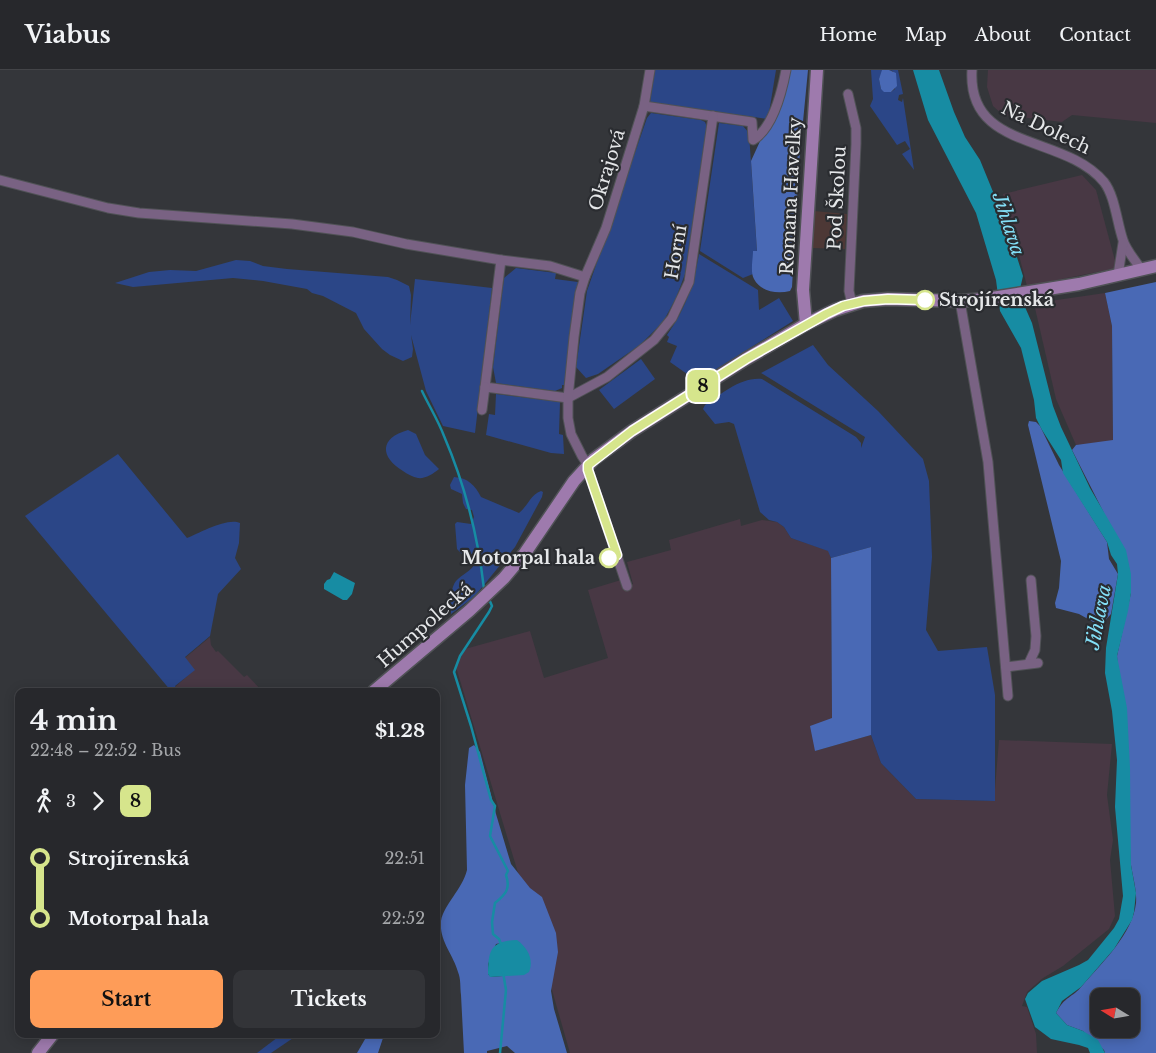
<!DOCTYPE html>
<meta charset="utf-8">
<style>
:root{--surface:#27282c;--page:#333438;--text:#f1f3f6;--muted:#a4a6a9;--line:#434448;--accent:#fe9c58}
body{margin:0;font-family:"Libre Baskerville",serif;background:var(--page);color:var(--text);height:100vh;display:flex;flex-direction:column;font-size:19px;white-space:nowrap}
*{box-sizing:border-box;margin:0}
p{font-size:16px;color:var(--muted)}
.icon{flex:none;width:28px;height:28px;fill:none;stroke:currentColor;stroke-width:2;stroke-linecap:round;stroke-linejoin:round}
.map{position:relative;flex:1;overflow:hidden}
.panel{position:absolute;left:15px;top:618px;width:425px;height:350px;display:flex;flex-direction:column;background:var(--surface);border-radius:10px;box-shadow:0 2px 12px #0003,0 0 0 1px var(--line)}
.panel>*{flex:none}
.badge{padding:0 10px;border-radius:8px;font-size:18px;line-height:32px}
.needle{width:32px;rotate:281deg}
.controls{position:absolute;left:1090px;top:918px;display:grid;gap:10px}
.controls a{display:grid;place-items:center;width:50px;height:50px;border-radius:10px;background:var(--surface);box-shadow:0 2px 12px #0003,0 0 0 1px var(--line);font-size:25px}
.map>.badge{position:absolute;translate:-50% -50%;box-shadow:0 0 0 2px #fff}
.legs{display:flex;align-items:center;gap:8px;height:55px;padding:0 15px;font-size:16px}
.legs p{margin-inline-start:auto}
.headline{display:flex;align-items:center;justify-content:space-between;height:85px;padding:0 15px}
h1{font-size:28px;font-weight:700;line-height:38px}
.primary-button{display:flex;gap:10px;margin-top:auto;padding:10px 15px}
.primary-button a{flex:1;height:58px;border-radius:10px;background:var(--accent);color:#111;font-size:20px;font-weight:700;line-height:58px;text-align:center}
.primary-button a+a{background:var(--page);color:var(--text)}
ul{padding:0 15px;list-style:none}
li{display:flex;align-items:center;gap:18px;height:60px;font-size:19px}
li i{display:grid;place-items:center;width:8px;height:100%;margin:0 6px;background:currentColor}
li i::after{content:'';width:12px;height:12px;margin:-6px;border:4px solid;border-radius:50%;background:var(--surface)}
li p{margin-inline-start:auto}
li:first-child i{background:linear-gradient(#0000 50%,currentColor 0)}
li:last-child i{background:linear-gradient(currentColor 50%,#0000 0)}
header{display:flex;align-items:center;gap:30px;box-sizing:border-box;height:70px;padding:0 25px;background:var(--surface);border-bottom:1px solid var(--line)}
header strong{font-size:24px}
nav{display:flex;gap:28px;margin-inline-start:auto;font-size:18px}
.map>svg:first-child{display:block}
.industrial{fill:#483844}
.education{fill:#4d3836}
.green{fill:#2b4687}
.forest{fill:#4969b5;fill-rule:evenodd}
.water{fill:#178ca3}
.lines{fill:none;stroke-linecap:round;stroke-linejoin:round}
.stream{stroke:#178ca3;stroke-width:2.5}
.street-casing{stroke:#505256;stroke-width:11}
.secondary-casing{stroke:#505256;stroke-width:15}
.street{stroke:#796283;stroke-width:9}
.secondary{stroke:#9e7aad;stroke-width:12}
.line-1-casing{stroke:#fff;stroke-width:11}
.line-1{stroke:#d6e58c;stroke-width:8}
.stop-1-dot{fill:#fff;stroke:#d6e58c;stroke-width:2.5}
.labels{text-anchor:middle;stroke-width:4.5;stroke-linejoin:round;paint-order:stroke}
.street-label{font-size:18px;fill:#e5e7e9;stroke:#2a2c30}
.stop-label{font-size:18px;font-weight:bold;fill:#e5e7e9;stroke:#2a2c30;text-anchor:start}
.water-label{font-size:19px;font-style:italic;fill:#83dff6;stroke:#2a2c30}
</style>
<header>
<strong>Viabus</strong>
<nav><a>Home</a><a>Map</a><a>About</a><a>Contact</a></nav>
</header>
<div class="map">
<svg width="1156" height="983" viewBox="0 0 1156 983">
<rect width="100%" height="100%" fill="#34363a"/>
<g class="industrial">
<path d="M 988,0 L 1156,0 L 1156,53 L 1072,45 L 1062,52 L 1003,45 L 993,36 L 987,17 Z"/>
<path d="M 1082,105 L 1096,120 L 1117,198 L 1027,216 L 1003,124 Z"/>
<path d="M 1105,223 L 1112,256 L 1113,371 L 1076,375 L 1056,329 L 1035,238 L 1050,231 Z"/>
<path d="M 740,449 L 741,456 L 762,450 L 777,452 L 784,457 L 791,468 L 829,481 L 831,488 L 832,649 L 815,681 L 871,665 L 881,693 L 916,729 L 994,731 L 999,670 L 1112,674 L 1107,725 L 1113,770 L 1110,790 L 1115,846 L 1109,859 L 1063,896 L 1043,908 L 1027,922 L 1022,936 L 1027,937 L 1036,964 L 1037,983 L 570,983 L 528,836 L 456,597 L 465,579 L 530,561 L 544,608 L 608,588 L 588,520 L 621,510 L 623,518 L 633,514 L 627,492 L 671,480 L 669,470 Z"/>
<path d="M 210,567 L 211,575 L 216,582 L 218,581 L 244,607 L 247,605 L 262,621 L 178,621 L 175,617 L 194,600 L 185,588 Z"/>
</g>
<path class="education" d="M 814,141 L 847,144 L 845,179 L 813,178 Z"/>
<g class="green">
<path d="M 655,0 L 776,0 L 768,49 L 650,32 Z"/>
<path d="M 871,0 L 883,0 L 879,9 L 881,19 L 891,22 L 895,19 L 893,1 L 889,0 L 898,0 L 903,24 L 899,25 L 898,30 L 902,32 L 903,28 L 914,100 L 902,84 L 910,79 L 905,71 L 897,75 L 870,36 L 873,29 Z"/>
<path d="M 651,43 L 701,50 L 705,52 L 707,57 L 685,204 L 676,228 L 663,252 L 640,275 L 598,304 L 586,308 L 576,297 L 587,221 L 647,48 Z"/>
<path d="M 719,53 L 743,56 L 749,63 L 757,182 L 753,181 L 753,204 L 743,208 L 700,181 Z"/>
<path d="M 699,184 L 758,220 L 759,240 L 779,228 L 793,251 L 697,311 L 670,292 L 677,276 L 667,272 L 669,267 L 667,265 C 685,240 694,214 699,184 Z"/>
<path d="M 236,190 L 250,191 L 263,196 L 287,199 L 388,207 L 397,210 L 409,216 L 411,225 L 410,255 L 415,209 L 492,218 L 475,363 L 443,356 L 426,321 L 411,265 L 413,279 L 412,287 L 403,291 L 390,285 L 382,279 L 364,259 L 356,243 L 323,226 L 312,223 L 307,219 L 263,211 L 233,208 L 133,217 L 115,213 L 149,202 L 170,200 L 196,201 Z"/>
<path d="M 516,198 L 556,203 L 555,209 L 578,212 L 564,315 L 562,315 L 562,318 L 555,321 L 496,313 L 493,297 L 504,208 Z"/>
<path d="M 813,275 L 828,295 L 878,341 L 923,389 L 929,411 L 932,487 L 926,560 L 938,581 L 987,577 L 995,625 L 995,731 L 916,729 L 881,693 L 871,665 L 871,477 L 831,488 L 828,481 L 791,468 L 784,457 L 777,452 L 769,450 L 760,442 L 734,354 L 729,352 L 715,354 L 703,339 L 705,335 C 722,324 740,307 762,309 L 856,367 L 861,373 L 861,378 L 865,367 L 761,303 Z"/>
<path d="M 641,289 L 655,309 L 614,339 L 599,320 Z"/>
<path d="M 496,324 L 560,332 L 559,364 L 563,365 L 564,384 L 551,383 L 486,365 L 489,344 L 495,345 Z"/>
<path d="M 408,360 L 416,364 L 425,385 L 439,399 C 433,404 425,409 418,408 C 413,407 407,404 403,401 C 380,387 379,368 408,360 Z"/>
<path d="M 118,384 L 187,468 C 199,463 228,447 240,453 L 239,473 L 235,488 L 241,499 L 218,524 L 210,566 L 185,587 L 195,600 L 175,616 L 178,621 L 171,621 L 25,446 Z"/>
<path d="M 454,407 C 468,408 475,415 481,427 L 519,443 C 528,436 530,425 541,421 L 543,422 L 542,427 L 515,477 L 474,527 L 451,544 C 450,535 450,515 458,509 C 466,502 473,500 478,489 L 475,487 L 473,488 L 464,486 L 457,479 L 455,454 L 457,452 L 471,454 L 474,447 L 472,440 L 466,439 L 463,433 L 462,424 L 451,419 L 450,415 Z"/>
<path d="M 282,964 L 299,964 L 271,983 L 257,983 Z"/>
</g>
<g class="forest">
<path d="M 788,0 L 808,0 L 799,93 L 792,217 L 790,221 C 777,224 761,222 754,209 C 750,202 753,189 753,181 L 757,181 L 751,91 L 777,34 Z"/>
<path d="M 882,0 L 889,0 L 896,3 L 897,16 L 891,22 L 884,22 L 881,19 L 879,9 Z"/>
<path d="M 1156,212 L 1156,983 L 1105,983 L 1104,980 L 1083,961 L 1067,955 L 1056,943 C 1065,926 1072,928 1082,916 C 1102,893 1133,863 1136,833 C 1137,820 1133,808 1131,795 L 1117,586 L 1131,523 L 1103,441 L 1072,380 L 1076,375 L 1113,370 L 1112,256 L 1105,223 ZM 1099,926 L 1131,926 L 1131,959 L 1099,959 Z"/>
<path d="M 1029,351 L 1036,352 L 1040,356 L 1059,395 L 1107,472 L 1109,489 L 1118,504 L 1111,544 L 1102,554 L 1095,553 L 1079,544 L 1056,538 L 1055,533 L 1059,518 L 1061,491 L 1028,355 Z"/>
<path d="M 871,477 L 871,665 L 815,681 L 810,656 L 832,648 L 831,488 Z"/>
<path d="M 474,675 L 480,682 L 496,744 L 511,794 L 530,818 L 542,827 L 556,863 L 558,882 L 551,921 L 554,939 L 567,983 L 515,983 L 507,976 L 487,981 L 487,983 L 464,983 C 463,964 462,944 461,925 C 460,917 461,909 458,902 C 453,884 439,871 441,851 C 444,834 462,820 467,800 L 465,715 L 469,678 ZM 501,873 L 503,906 L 491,907 L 488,904 L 488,894 L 496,874 Z"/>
<path d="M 368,964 L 377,964 L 383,968 L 378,983 L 357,983 Z"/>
</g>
<g class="water">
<path d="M 913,0 L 939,0 L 954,42 L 965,67 L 980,90 L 1007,156 L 1023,206 L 1020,219 L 1021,228 L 1032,253 L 1053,336 L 1061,357 L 1090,418 L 1126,480 L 1131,504 L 1131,523 L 1128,541 L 1117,586 L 1127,638 L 1130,698 L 1131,795 L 1136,823 L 1134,842 L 1132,850 L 1114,879 L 1081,917 L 1062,931 L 1056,943 L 1067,955 L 1083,961 L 1098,970 L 1105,983 L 1090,983 L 1088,978 L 1079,975 L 1051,969 L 1035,957 L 1025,929 L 1028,923 L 1042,911 L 1079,895 L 1088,890 L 1114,858 L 1119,849 L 1123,826 L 1115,737 L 1117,690 L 1112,641 L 1105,603 L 1106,578 L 1118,504 L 1117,494 L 1111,485 L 1107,472 L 1063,403 L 1061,390 L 1042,360 L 1036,348 L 1034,330 L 1021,278 L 1000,241 L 996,210 L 976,143 L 928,50 Z"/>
<path d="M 334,502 L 355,513 L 352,524 L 347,530 L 343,530 L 324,519 L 324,514 L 327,510 L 330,509 Z"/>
<path d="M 517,870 C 528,878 534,890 529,902 L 524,905 L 490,907 L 488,904 C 488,880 491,871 517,870 Z"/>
</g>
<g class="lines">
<g class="stream">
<path d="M 422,321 C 429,336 438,350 444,366 C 465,415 478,466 484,519"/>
<path d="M 489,529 L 492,536 L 489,542 L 460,586 L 454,602 L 471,656 L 491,730 L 495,736 L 490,766 L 508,801 L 506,805 C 511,819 505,825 495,833 L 492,852 L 493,864 L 499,869 L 501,874"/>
<path d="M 500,983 L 506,920 L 503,902"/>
</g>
<g class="street-casing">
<g id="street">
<path d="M 972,0 C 967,82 1063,63 1104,112 C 1115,126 1117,153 1123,170 C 1126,180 1135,190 1141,199"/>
<path d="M 848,24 L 856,58 L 856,74 L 849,221 L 852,234"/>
<path d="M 644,36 L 752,52 L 753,70 C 773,58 782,21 786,0"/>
<path d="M 0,110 L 108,138 L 139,143 L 292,154 L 353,162 L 406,174 L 501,190"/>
<path d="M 1118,205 L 1123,173"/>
<path d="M 585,207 L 550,196 L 501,190 L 485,317 L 568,328 L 607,307 L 654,270 L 672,248 L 689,212 L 713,46"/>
<path d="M 960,231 L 988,392 L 1008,626"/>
<path d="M 482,340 L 485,317"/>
<path d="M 627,516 L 588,400 L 588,395 L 582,386 L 571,364 L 568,348 L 568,328 L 574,267 L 580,223 L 585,207 L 606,158 L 644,36 L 650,0"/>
<path d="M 1029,593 L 1035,580 L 1036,566 L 1031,510"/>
<path d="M 1006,597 L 1038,593"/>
</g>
</g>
<g class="secondary-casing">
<g id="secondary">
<path d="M 806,254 L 803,220 L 817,0"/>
<path d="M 374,621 L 469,541 L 504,508 L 525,483 L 574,411 L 594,389 L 632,361 L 746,289 L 806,254 L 835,240 L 863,231 L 888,229 L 960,231 L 986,229 L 1079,214 L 1156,196"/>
<path d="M 38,983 L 53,964"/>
</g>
</g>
<use href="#street" class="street"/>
<use href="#secondary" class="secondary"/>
</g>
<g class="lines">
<g class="line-1-casing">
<path id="line-1" d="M 609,488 L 617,485 L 588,400 L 588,395 L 632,361 L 746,289 L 826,244 L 843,236 L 864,231 L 888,229 L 925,230"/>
</g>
<use href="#line-1" class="line-1"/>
</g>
<g class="stop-1-dot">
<circle cx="925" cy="230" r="9"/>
<circle cx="609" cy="488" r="9"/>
</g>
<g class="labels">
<g class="street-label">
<text transform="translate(1046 58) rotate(26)" y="6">Na Dolech</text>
<text transform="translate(607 100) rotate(-73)" y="6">Okrajová</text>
<text transform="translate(791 126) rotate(-87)" y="6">Romana Havelky</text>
<text transform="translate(837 128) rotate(-87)" y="6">Pod Školou</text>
<text transform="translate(676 182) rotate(-80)" y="6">Horní</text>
<text transform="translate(425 555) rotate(-41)" y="6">Humpolecká</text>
</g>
<g class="stop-label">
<text x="939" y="236">Strojírenská</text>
<text x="595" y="494" text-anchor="end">Motorpal hala</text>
</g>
<g class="water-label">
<text transform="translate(1009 154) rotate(72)" y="7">Jihlava</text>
<text transform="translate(1098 547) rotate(-79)" y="7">Jihlava</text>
</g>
</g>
</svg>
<div class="controls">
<a><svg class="needle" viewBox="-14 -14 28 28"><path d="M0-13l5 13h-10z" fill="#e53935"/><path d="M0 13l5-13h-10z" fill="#a4a6a9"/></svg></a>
</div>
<b class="badge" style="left:703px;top:316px;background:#d6e58c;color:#111">8</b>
<section class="panel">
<div class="headline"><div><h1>4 min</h1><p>22:48 – 22:52 · Bus</p></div><b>$1.28</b></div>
<div class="legs"><svg class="icon" aria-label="walk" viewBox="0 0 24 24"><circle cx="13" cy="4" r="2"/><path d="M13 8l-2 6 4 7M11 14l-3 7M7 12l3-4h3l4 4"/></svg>3<svg class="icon" aria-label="forward" viewBox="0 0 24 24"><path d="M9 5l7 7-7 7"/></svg><b class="badge" style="background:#d6e58c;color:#111">8</b></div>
<ul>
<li><i style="color:#d6e58c"></i><b>Strojírenská</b><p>22:51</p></li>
<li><i style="color:#d6e58c"></i><b>Motorpal hala</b><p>22:52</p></li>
</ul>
<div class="primary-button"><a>Start</a><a>Tickets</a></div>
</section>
</div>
